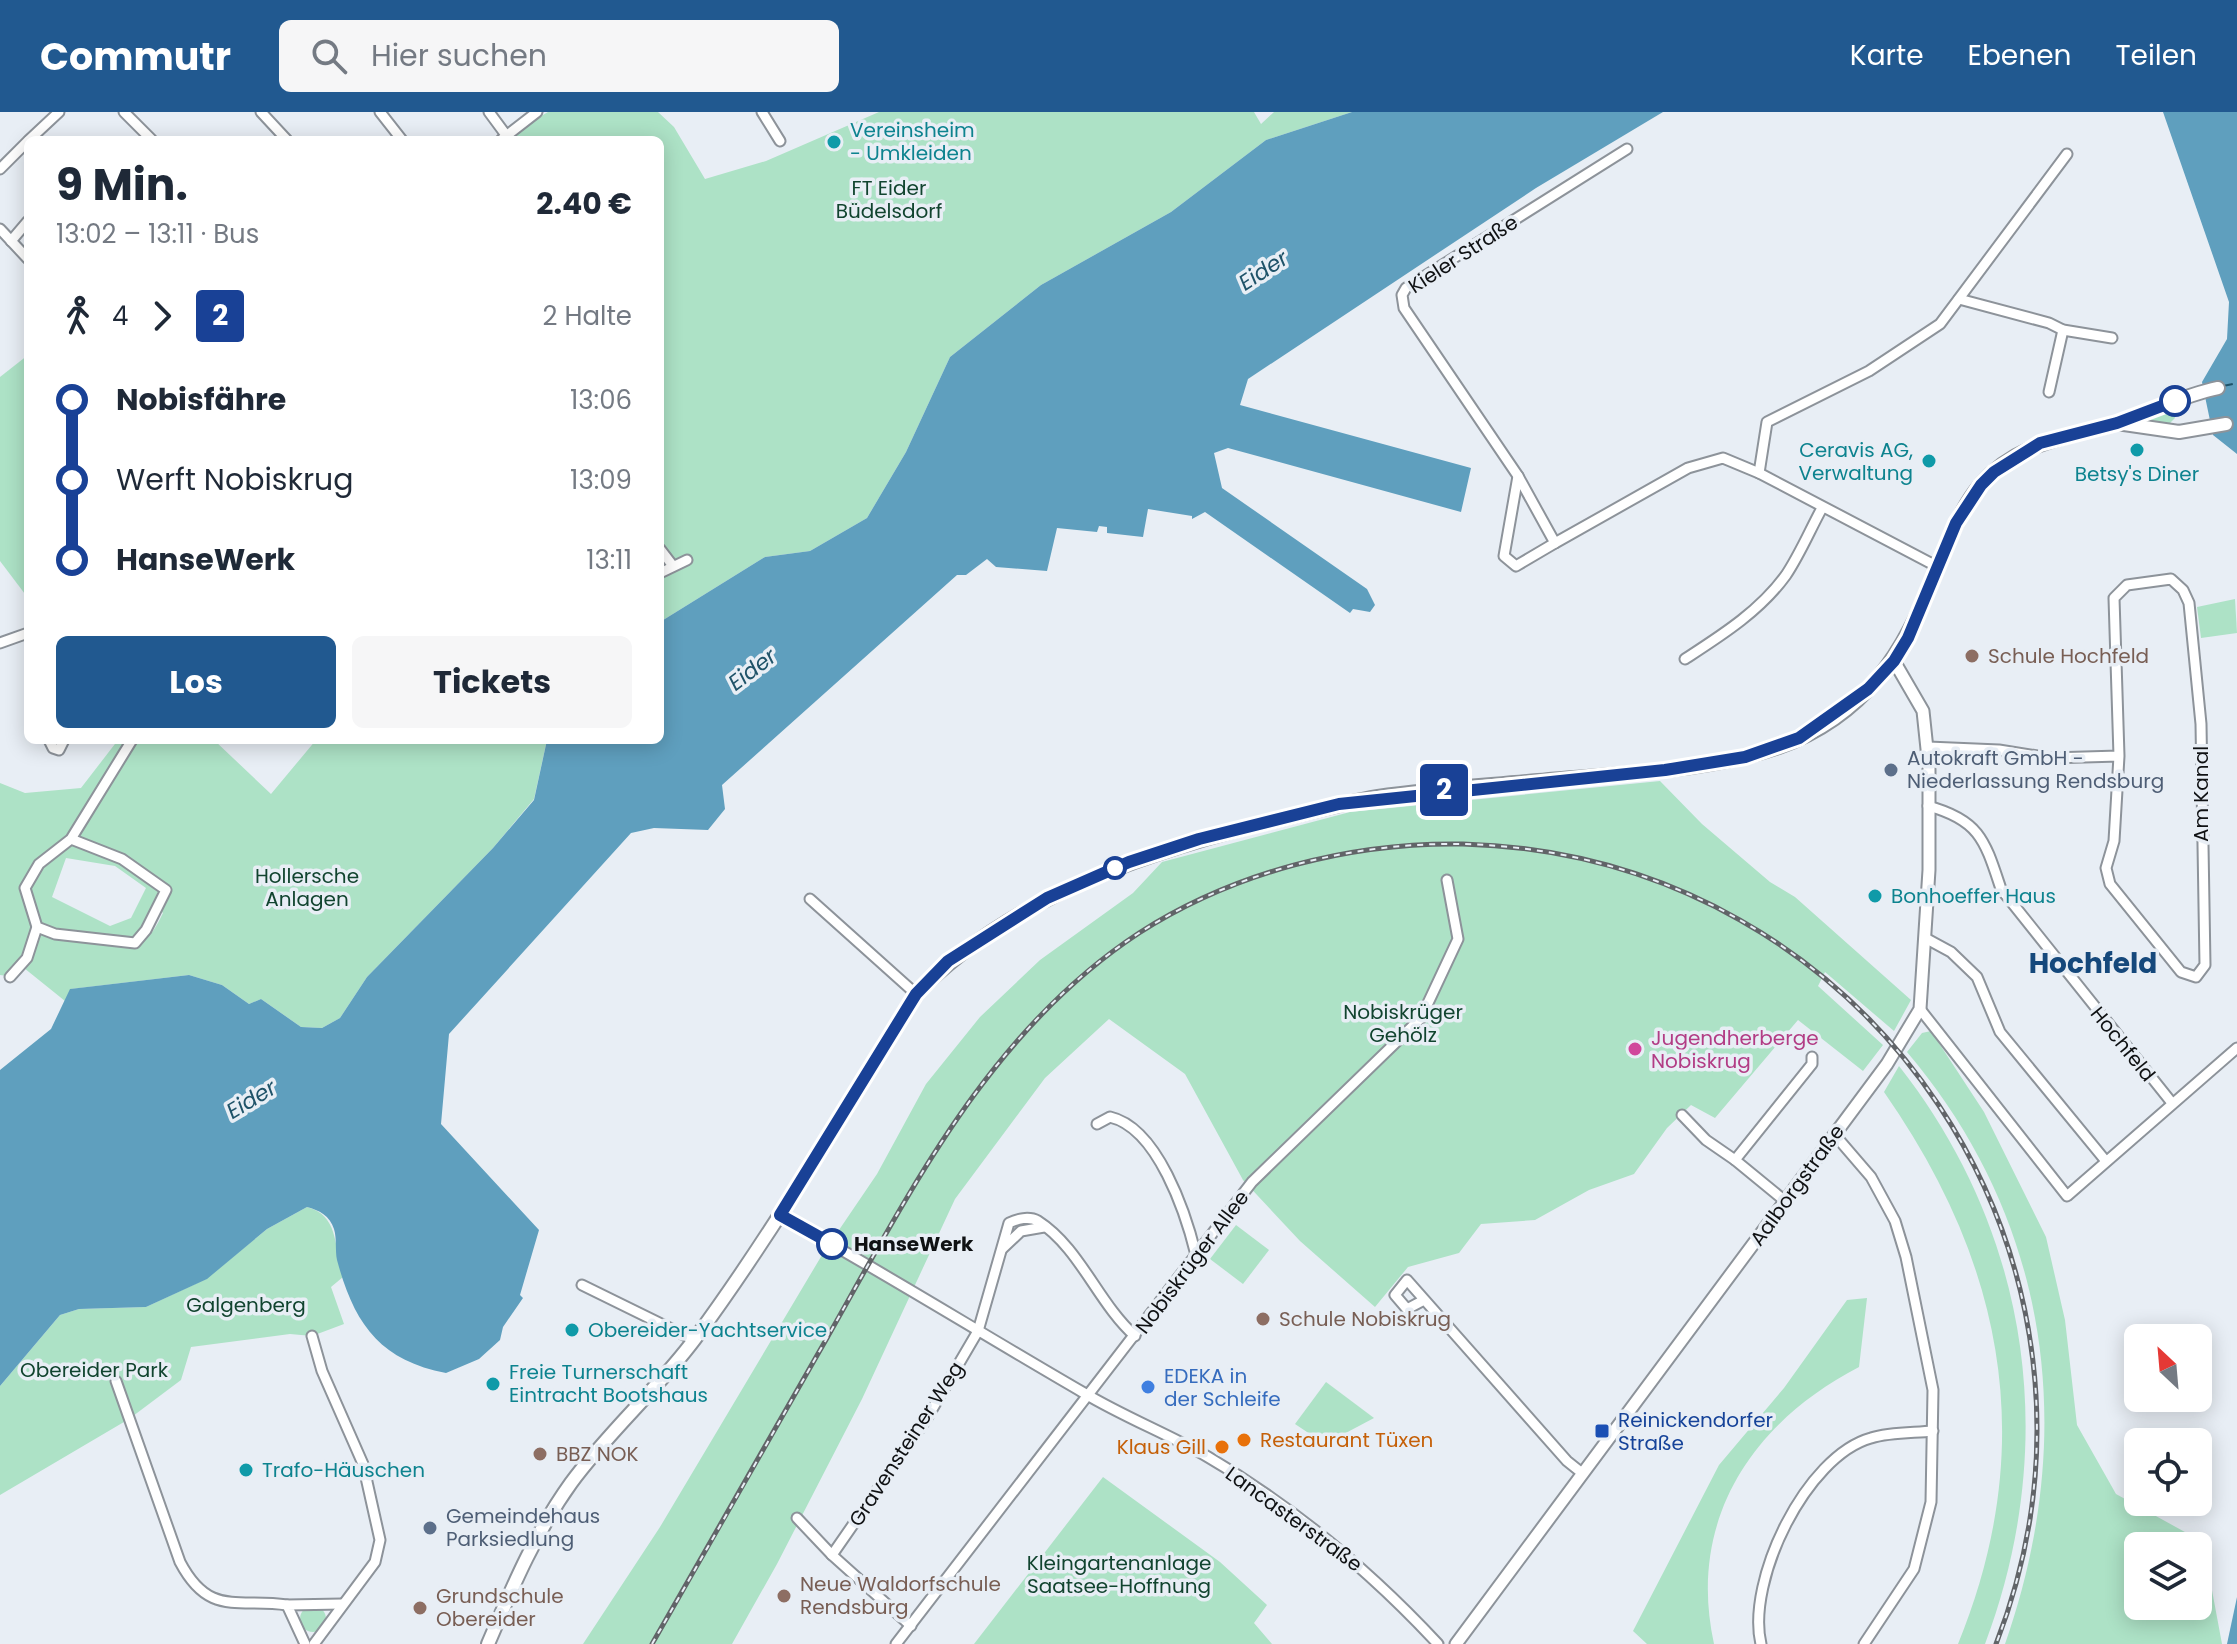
<!DOCTYPE html>
<html lang="de">
<meta charset="utf-8">
<style>
:root{--surface:#fff;--page:#f6f6f7;--text:#1f2937;--muted:#747a83;--accent:#215990}
body{margin:0;font-family:Poppins,sans-serif;background:var(--page);color:var(--text);height:100vh;display:flex;flex-direction:column;font-size:30px;white-space:nowrap}
*{box-sizing:border-box;margin:0}
p{font-size:26px;color:var(--muted)}
.icon{flex:none;width:44px;height:44px;fill:none;stroke:currentColor;stroke-width:2;stroke-linecap:round;stroke-linejoin:round}
.map{position:relative;flex:1;overflow:hidden}
.sheet{position:absolute;left:24px;top:24px;width:640px;height:608px;display:flex;flex-direction:column;background:var(--surface);border-radius:12px;box-shadow:0 4px 20px #0003}
.sheet>*{flex:none}
.badge{padding:0 16px;border-radius:6px;font-size:28px;line-height:52px}
.needle{width:52px;rotate:334deg}
.fabs{position:absolute;left:2124px;top:1212px;display:grid;gap:16px}
.fabs a{display:grid;place-items:center;width:88px;height:88px;border-radius:12px;background:var(--surface);box-shadow:0 4px 20px #0003;font-size:40px}
.map>.badge{position:absolute;translate:-50% -50%;box-shadow:0 0 0 4px #fff}
.legs{display:flex;align-items:center;gap:12px;height:88px;padding:0 32px;font-size:26px}
.legs p{margin-inline-start:auto}
.headline{display:flex;align-items:center;justify-content:space-between;height:136px;padding:0 32px}
h1{font-size:44px;font-weight:700;line-height:60px}
.button{display:flex;gap:16px;margin-top:auto;padding:16px 32px}
.button a{flex:1;height:92px;border-radius:12px;background:var(--accent);color:#fff;font-size:32px;font-weight:700;line-height:92px;text-align:center}
.button a+a{background:var(--page);color:var(--text)}
ul{padding:0 32px;list-style:none}
li{display:flex;align-items:center;gap:28px;height:80px;font-size:30px}
li i{display:grid;place-items:center;width:12px;height:100%;margin:0 10px;background:currentColor}
li i::after{content:'';width:20px;height:20px;margin:-10px;border:6px solid;border-radius:50%;background:var(--surface)}
li p{margin-inline-start:auto}
li:first-child i{background:linear-gradient(#0000 50%,currentColor 0)}
li:last-child i{background:linear-gradient(currentColor 50%,#0000 0)}
header{display:flex;align-items:center;gap:48px;box-sizing:border-box;height:112px;padding:0 40px;background:var(--accent);color:#fff}
header strong{font-size:38px}
nav{display:flex;gap:44px;margin-inline-start:auto;font-size:28px}
.search{width:560px;height:72px;background:var(--page);display:flex;align-items:center;gap:20px;box-sizing:border-box;padding:0 28px;border-radius:12px;color:var(--muted);font-size:30px}
.map>svg:first-child{display:block}
.green{fill:#ade2c6;fill-rule:evenodd}
.water{fill:#5f9fbe}
.lines{fill:none;stroke-linecap:round;stroke-linejoin:round}
.ferry{stroke:#1f5369;stroke-width:2;stroke-dasharray:10 8;stroke-linecap:butt}
.minor-casing{stroke:#8d939a;stroke-width:13}
.tertiary-casing{stroke:#8d939a;stroke-width:15}
.secondary-casing{stroke:#8d939a;stroke-width:16}
.minor{stroke:#fff;stroke-width:9}
.tertiary{stroke:#fff;stroke-width:11}
.secondary{stroke:#fff;stroke-width:12}
.rail-casing{stroke:#616468;stroke-width:5}
.rail{stroke:#e8eef5;stroke-width:2;stroke-dasharray:6;stroke-linecap:butt}
.line-1-casing{stroke:#fff;stroke-width:18}
.line-1{stroke:#194196;stroke-width:12}
.culture-dot{fill:#0f9aa8;stroke:#e8eef5;stroke-width:3}
.stop-1-dot{fill:#fff;stroke:#194196;stroke-width:4}
.education-dot{fill:#8d6e63;stroke:#e8eef5;stroke-width:3}
.service-dot{fill:#5c6f8a;stroke:#e8eef5;stroke-width:3}
.hotel-dot{fill:#d1479c;stroke:#e8eef5;stroke-width:3}
.shop-dot{fill:#3f7fe0;stroke:#e8eef5;stroke-width:3}
.transit-dot{fill:#1a4fb4;stroke:#e8eef5;stroke-width:3}
.food-dot{fill:#e8710a;stroke:#e8eef5;stroke-width:3}
.labels{text-anchor:middle;stroke-width:7;stroke-linejoin:round;paint-order:stroke}
.culture-label{font-size:20px;fill:#0d838f;stroke:#e8eef5;text-anchor:start}
.park-label{font-size:20px;fill:#11442f;stroke:#e8eef5}
.street-label{font-size:20px;fill:#0f1113;stroke:#e8eef5}
.education-label{font-size:20px;fill:#785e54;stroke:#e8eef5;text-anchor:start}
.service-label{font-size:20px;fill:#4e5e75;stroke:#e8eef5;text-anchor:start}
.hotel-label{font-size:20px;fill:#b23c85;stroke:#e8eef5;text-anchor:start}
.stop-label{font-size:20px;font-weight:bold;fill:#0f1113;stroke:#e8eef5;text-anchor:start}
.shop-label{font-size:20px;fill:#366cbe;stroke:#e8eef5;text-anchor:start}
.transit-label{font-size:20px;fill:#164399;stroke:#e8eef5;text-anchor:start}
.food-label{font-size:20px;fill:#c56008;stroke:#e8eef5;text-anchor:start}
.water-label{font-size:22px;font-style:italic;fill:#1f5369;stroke:#e8eef5}
.district-label{font-size:28px;font-weight:bold;fill:#15487b;stroke:#e8eef5}
</style>
<header>
<strong>Commutr</strong>
<div class="search"><svg class="icon" aria-label="search" viewBox="0 0 24 24"><circle cx="10" cy="10" r="6"/><path d="M15 15l6 6"/></svg>Hier suchen</div>
<nav><a>Karte</a><a>Ebenen</a><a>Teilen</a></nav>
</header>
<div class="map">
<svg width="2237" height="1532" viewBox="0 0 2237 1532">
<rect width="100%" height="100%" fill="#e8eef5"/>
<g class="green">
<path d="M 548,0 L 658,0 L 674,15 L 705,67 L 766,49 L 879,0 L 1254,0 L 1261,12 L 1274,0 L 1352,0 L 1266,28 L 1171,100 L 1041,173 L 950,245 L 906,340 L 867,406 L 810,439 L 765,445 L 660,510 L 660,28 L 512,28 L 529,11 Z"/>
<path d="M 28,243 L 28,486 L 0,449 L 0,265 Z"/>
<path d="M 2171,296 L 2175,306 L 2168,313 L 2137,308 Z"/>
<path d="M 2235,487 L 2237,521 L 2201,526 L 2197,495 Z"/>
<path d="M 118,628 L 214,628 L 271,682 L 316,628 L 547,628 L 534,687 L 493,736 L 367,865 L 340,906 L 322,916 L 301,915 L 261,887 L 249,892 L 222,873 L 189,863 L 71,877 L 65,889 L 24,856 L 13,869 L 11,866 L 29,847 L 38,818 C 57,825 115,839 134,833 C 150,828 156,815 163,801 L 157,795 L 134,830 L 35,817 L 26,844 L 8,864 L 0,863 L 0,671 L 25,681 L 81,676 ZM 66,746 L 115,754 L 146,776 L 131,806 L 110,814 L 52,785 Z"/>
<path d="M 1660,669 L 1702,712 L 1770,770 L 1795,785 L 1911,888 L 1894,919 L 1825,860 L 1818,874 L 1883,933 L 1863,959 L 1798,908 L 1715,1006 L 1691,993 L 1667,1016 L 1634,1062 L 1589,1078 L 1535,1108 L 1481,1112 L 1459,1141 L 1408,1155 L 1375,1195 L 1300,1129 L 1243,1068 L 1185,962 L 1109,907 L 1045,966 L 955,1087 L 862,1287 L 777,1452 L 732,1532 L 583,1532 L 660,1415 L 822,1143 L 877,1062 L 926,972 L 980,905 L 1040,848 L 1133,781 L 1162,750 L 1350,700 Z"/>
<path d="M 1931,919 L 1984,1000 L 2046,1125 L 2065,1208 L 2077,1313 L 2116,1382 L 2203,1430 L 2222,1532 L 2005,1532 C 2078,1324 2052,1111 1907,940 L 1922,921 ZM 2138,1434 L 2198,1434 L 2198,1494 L 2138,1494 Z"/>
<path d="M 1899,954 C 2031,1122 2060,1333 1985,1532 L 1958,1532 C 2039,1334 2005,1153 1884,980 Z"/>
<path d="M 307,1095 C 340,1103 334,1138 343,1165 L 331,1175 L 344,1212 L 312,1224 L 290,1222 L 191,1235 L 181,1268 L 129,1307 L 0,1383 L 0,1274 L 60,1203 L 79,1197 L 146,1195 L 206,1167 L 267,1117 Z"/>
<path d="M 1236,1113 L 1269,1138 L 1243,1172 L 1210,1147 Z"/>
<path d="M 1867,1186 L 1859,1255 C 1751,1311 1687,1409 1714,1532 L 1647,1532 L 1633,1519 L 1719,1353 L 1784,1276 L 1847,1188 Z"/>
<path d="M 1326,1270 L 1374,1306 L 1325,1332 L 1295,1312 Z"/>
<path d="M 1103,1365 L 1220,1450 L 1267,1493 L 1254,1511 L 1272,1532 L 974,1532 Z"/>
<circle cx="313" cy="1507" r="13"/>
</g>
<g class="water">
<path d="M 1352,0 L 1663,0 L 1536,76 L 1248,267 L 1240,293 L 1471,356 L 1461,400 L 1228,336 L 1214,341 L 1222,376 L 1367,477 L 1375,493 L 1370,500 L 1353,497 L 1350,501 L 1205,400 L 1192,407 L 1192,404 L 1148,397 L 1143,425 L 1107,421 L 1107,415 L 1099,414 L 1097,420 L 1057,416 L 1047,459 L 996,455 L 987,447 L 966,463 L 957,463 L 722,673 L 725,697 L 708,718 L 654,716 L 631,721 L 449,922 L 441,1012 L 539,1118 L 520,1183 L 523,1186 L 503,1215 L 500,1228 L 479,1247 L 446,1261 C 379,1248 354,1211 337,1148 C 335,1138 337,1127 334,1117 C 330,1104 319,1098 307,1095 L 267,1117 L 207,1167 L 146,1195 L 79,1197 L 60,1203 L 0,1274 L 0,958 L 51,917 L 70,877 L 189,863 L 222,873 L 249,892 L 261,887 L 301,915 L 322,916 L 340,906 L 367,865 L 493,736 L 534,688 L 547,628 L 660,628 L 660,531 L 664,527 L 660,510 L 765,445 L 810,439 L 867,406 L 906,340 L 950,245 L 1041,173 L 1171,100 L 1266,28 Z"/>
<path d="M 2163,0 L 2237,0 L 2237,342 L 2213,323 L 2202,270 L 2227,227 L 2229,190 Z"/>
<path d="M 2237,1485 L 2237,1532 L 2227,1532 Z"/>
</g>
<g class="lines">
<path class="ferry" d="M 2223,274 L 2237,271"/>
<g class="minor-casing">
<g id="minor">
<path d="M 124,0 L 152,28"/>
<path d="M 261,0 L 287,28"/>
<path d="M 380,0 L 402,28"/>
<path d="M 489,0 L 506,23"/>
<path d="M 762,0 L 780,29"/>
<path d="M 29,28 L 59,0"/>
<path d="M 501,28 L 537,0"/>
<path d="M 1627,37 L 1406,176 L 1402,183 L 1404,196 L 1518,364 L 1555,431 L 1688,356 L 1723,346 L 1759,361 L 1938,455"/>
<path d="M 0,57 L 28,29"/>
<path d="M 0,117 L 28,147"/>
<path d="M 11,129 L 28,109"/>
<path d="M 1959,187 L 2049,211 L 2063,218 L 2112,226"/>
<path d="M 2049,280 L 2063,218"/>
<path d="M 1759,361 L 1767,310 L 1869,259 L 1940,212 L 2067,42"/>
<path d="M 1518,364 L 1504,444 L 1516,454 L 1555,431"/>
<path d="M 660,437 L 673,454"/>
<path d="M 660,461 L 687,448"/>
<path d="M 0,531 L 28,521"/>
<path d="M 1685,547 C 1722,523 1760,499 1786,463 C 1800,442 1810,418 1822,396"/>
<path d="M 49,628 L 53,636 L 59,638 L 64,628"/>
<path d="M 1928,635 L 1999,638 L 2050,646 L 2119,644 L 2114,486 L 2127,473 L 2171,467 L 2183,478 L 2189,491 L 2201,612 L 2205,853 L 2196,865 L 2181,860 L 2110,772 L 2106,756 L 2114,729 L 2119,644"/>
<path d="M 1928,694 C 1980,708 1985,729 2001,777 L 2172,991"/>
<path d="M 71,727 L 122,747 L 166,778 L 146,818 L 135,831 L 55,822 L 37,815 L 25,776 L 39,752 L 71,727 L 132,628"/>
<path d="M 810,787 L 916,882"/>
<path d="M 1927,827 L 1951,840 L 1977,865 L 2000,920 L 2105,1048"/>
<path d="M 10,865 L 27,846 L 37,815"/>
<path d="M 1920,897 L 2067,1084 L 2237,936"/>
<path d="M 1682,1003 L 1706,1028 L 1735,1048"/>
<path d="M 1097,1012 L 1110,1005 C 1158,1016 1186,1102 1196,1143"/>
<path d="M 1834,1022 L 1871,1065 L 1895,1109 L 1906,1145 L 1933,1278 L 1931,1390 L 1914,1457 L 1864,1532"/>
<path d="M 1785,1089 L 1735,1048 L 1812,952 L 1812,945"/>
<path d="M 780,1103 C 883,1160 982,1222 1084,1281 C 1124,1305 1168,1322 1208,1345 C 1293,1395 1371,1460 1438,1532"/>
<path d="M 1003,1136 L 1021,1119 L 1044,1115"/>
<path d="M 582,1173 L 694,1228"/>
<path d="M 1424,1188 L 1407,1197 L 1395,1183 L 1407,1168 L 1567,1349 L 1582,1361"/>
<path d="M 312,1224 L 322,1259 L 363,1352 L 380,1428 L 375,1450 L 314,1532"/>
<path d="M 116,1269 L 180,1450 C 209,1505 237,1486 287,1493"/>
<path d="M 797,1406 L 832,1443"/>
<path d="M 911,1514 L 832,1443 L 927,1306 L 978,1219 L 1009,1111 C 1017,1107 1029,1104 1038,1109 C 1080,1136 1098,1191 1135,1224"/>
<path d="M 305,1532 L 287,1493 L 342,1492"/>
<path d="M 896,1532 L 1252,1070 L 1421,906 L 1458,827 L 1447,768"/>
<path d="M 1761,1532 C 1746,1469 1806,1344 1871,1326 C 1890,1320 1913,1321 1933,1319"/>
</g>
</g>
<g class="tertiary-casing">
<path id="tertiary" d="M 1456,1532 L 1887,952 L 1920,897 L 1929,758 L 1929,656 L 1923,599 L 1894,549"/>
</g>
<g class="secondary-casing">
<g id="secondary">
<path d="M 2117,311 L 2179,320 L 2226,312"/>
<path d="M 488,1532 C 512,1476 535,1421 571,1371 C 609,1319 659,1276 697,1224 C 777,1115 845,997 916,882 C 1008,788 1134,744 1260,712 C 1299,703 1338,692 1378,685 C 1431,677 1485,674 1538,669 C 1617,661 1703,661 1779,635 C 1867,603 1903,541 1936,460 C 1949,429 1959,398 1981,372 C 2018,330 2067,326 2117,311 C 2152,300 2183,283 2218,276"/>
</g>
</g>
<use href="#minor" class="minor"/>
<use href="#tertiary" class="tertiary"/>
<use href="#secondary" class="secondary"/>
<g class="rail-casing">
<path id="rail" d="M 652,1532 C 711,1430 769,1328 827,1226 C 912,1076 991,918 1139,821 C 1234,760 1351,730 1463,732 C 1873,743 2144,1151 1996,1532"/>
</g>
<use href="#rail" class="rail"/>
</g>
<g class="lines">
<g class="line-1-casing">
<path id="line-1" d="M 832,1132 L 780,1103 L 916,882 L 948,849 L 1047,786 L 1129,750 L 1199,727 L 1339,692 L 1665,658 L 1745,645 L 1799,626 L 1868,577 L 1894,549 L 1908,526 L 1956,411 L 1981,373 L 1994,360 L 2040,331 L 2117,311 L 2175,289"/>
</g>
<use href="#line-1" class="line-1"/>
</g>
<g class="culture-dot">
<circle cx="834" cy="30" r="8"/>
<circle cx="2137" cy="338" r="8"/>
<circle cx="1929" cy="349" r="8"/>
<circle cx="1875" cy="784" r="8"/>
<circle cx="572" cy="1218" r="8"/>
<circle cx="493" cy="1272" r="8"/>
<circle cx="246" cy="1358" r="8"/>
</g>
<g class="stop-1-dot">
<circle cx="2175" cy="289" r="14"/>
<circle cx="1115" cy="756" r="10"/>
<circle cx="832" cy="1132" r="14"/>
</g>
<g class="education-dot">
<circle cx="1972" cy="544" r="8"/>
<circle cx="1263" cy="1207" r="8"/>
<circle cx="540" cy="1342" r="8"/>
<circle cx="784" cy="1484" r="8"/>
<circle cx="420" cy="1496" r="8"/>
</g>
<g class="service-dot">
<circle cx="1891" cy="658" r="8"/>
<circle cx="430" cy="1416" r="8"/>
</g>
<circle class="hotel-dot" cx="1635" cy="937" r="8"/>
<circle class="shop-dot" cx="1148" cy="1275" r="8"/>
<rect class="transit-dot" x="1594" y="1311" width="16" height="16" rx="4"/>
<g class="food-dot">
<circle cx="1244" cy="1328" r="8"/>
<circle cx="1222" cy="1335" r="8"/>
</g>
<g class="labels">
<g class="culture-label">
<text x="850" y="25">Vereinsheim<tspan x="850" dy="23">- Umkleiden</tspan></text>
<text x="1913" y="345" text-anchor="end">Ceravis AG,<tspan x="1913" dy="23">Verwaltung</tspan></text>
<text x="2137" y="369" text-anchor="middle">Betsy's Diner</text>
<text x="1891" y="791">Bonhoeffer Haus</text>
<text x="588" y="1225">Obereider-Yachtservice</text>
<text x="509" y="1267">Freie Turnerschaft<tspan x="509" dy="23">Eintracht Bootshaus</tspan></text>
<text x="262" y="1365">Trafo-Häuschen</text>
</g>
<g class="park-label">
<text x="889" y="83">FT Eider<tspan x="889" dy="23">Büdelsdorf</tspan></text>
<text x="307" y="771">Hollersche<tspan x="307" dy="23">Anlagen</tspan></text>
<text x="1403" y="907">Nobiskrüger<tspan x="1403" dy="23">Gehölz</tspan></text>
<text x="246" y="1200">Galgenberg</text>
<text x="94" y="1265">Obereider Park</text>
<text x="1119" y="1458">Kleingartenanlage<tspan x="1119" dy="23">Saatsee-Hoffnung</tspan></text>
</g>
<g class="street-label">
<text transform="translate(1463 142) rotate(-33)" y="7">Kieler Straße</text>
<text transform="translate(2201 682) rotate(-90)" y="7">Am Kanal</text>
<text transform="translate(2123 932) rotate(51)" y="7">Hochfeld</text>
<text transform="translate(1797 1073) rotate(-54)" y="7">Aalborgstraße</text>
<text transform="translate(1192 1150) rotate(-53)" y="7">Nobiskrüger Allee</text>
<text transform="translate(906 1332) rotate(-57)" y="7">Gravensteiner Weg</text>
<text transform="translate(1294 1407) rotate(36)" y="7">Lancasterstraße</text>
</g>
<g class="education-label">
<text x="1988" y="551">Schule Hochfeld</text>
<text x="1279" y="1214">Schule Nobiskrug</text>
<text x="556" y="1349">BBZ NOK</text>
<text x="800" y="1479">Neue Waldorfschule<tspan x="800" dy="23">Rendsburg</tspan></text>
<text x="436" y="1491">Grundschule<tspan x="436" dy="23">Obereider</tspan></text>
</g>
<g class="service-label">
<text x="1907" y="653">Autokraft GmbH -<tspan x="1907" dy="23">Niederlassung Rendsburg</tspan></text>
<text x="446" y="1411">Gemeindehaus<tspan x="446" dy="23">Parksiedlung</tspan></text>
</g>
<g class="hotel-label">
<text x="1651" y="933">Jugendherberge<tspan x="1651" dy="23">Nobiskrug</tspan></text>
</g>
<g class="stop-label">
<text x="854" y="1139">HanseWerk</text>
</g>
<g class="shop-label">
<text x="1164" y="1271">EDEKA in<tspan x="1164" dy="23">der Schleife</tspan></text>
</g>
<g class="transit-label">
<text x="1618" y="1315">Reinickendorfer<tspan x="1618" dy="23">Straße</tspan></text>
</g>
<g class="food-label">
<text x="1260" y="1335">Restaurant Tüxen</text>
<text x="1206" y="1342" text-anchor="end">Klaus Gill</text>
</g>
<g class="water-label">
<text transform="translate(1263 158) rotate(-33)" y="8">Eider</text>
<text transform="translate(752 557) rotate(-37)" y="8">Eider</text>
<text transform="translate(251 987) rotate(-31)" y="8">Eider</text>
</g>
<g class="district-label">
<text x="2093" y="861">Hochfeld</text>
</g>
</g>
</svg>
<div class="fabs">
<a><svg class="needle" viewBox="-14 -14 28 28"><path d="M0-13l5 13h-10z" fill="#e53935"/><path d="M0 13l5-13h-10z" fill="#747a83"/></svg></a>
<a><svg class="icon" aria-label="locate" viewBox="0 0 24 24"><circle cx="12" cy="12" r="6"/><path d="M12 2v4M12 18v4M2 12h4M18 12h4"/></svg></a>
<a><svg class="icon" aria-label="layers" viewBox="0 0 24 24"><path d="M12 4l9 5-9 5-9-5zM3 14l9 5 9-5"/></svg></a>
</div>
<b class="badge" style="left:1444px;top:678px;background:#194196;color:#fff">2</b>
<section class="sheet">
<div class="headline"><div><h1>9 Min.</h1><p>13:02 – 13:11 · Bus</p></div><b>2.40 €</b></div>
<div class="legs"><svg class="icon" aria-label="walk" viewBox="0 0 24 24"><circle cx="13" cy="4" r="2"/><path d="M13 8l-2 6 4 7M11 14l-3 7M7 12l3-4h3l4 4"/></svg>4<svg class="icon" aria-label="forward" viewBox="0 0 24 24"><path d="M9 5l7 7-7 7"/></svg><b class="badge" style="background:#194196;color:#fff">2</b><p>2 Halte</p></div>
<ul>
<li><i style="color:#194196"></i><b>Nobisfähre</b><p>13:06</p></li>
<li><i style="color:#194196"></i><span>Werft Nobiskrug</span><p>13:09</p></li>
<li><i style="color:#194196"></i><b>HanseWerk</b><p>13:11</p></li>
</ul>
<div class="button"><a>Los</a><a>Tickets</a></div>
</section>
</div>
